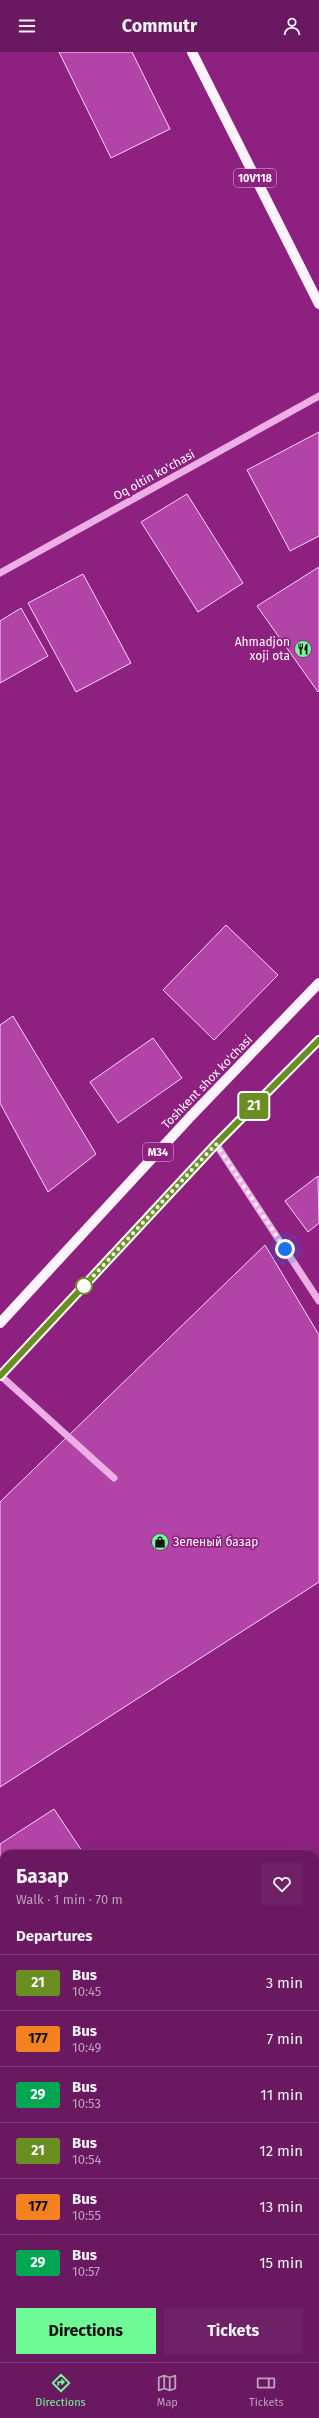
<!DOCTYPE html>
<meta charset="utf-8">
<style>
:root{--surface:#6a1860;--page:#6f2166;--text:#f1f3f6;--muted:#bea0bd;--line:#7d3775;--accent:#6ffa95}
body{margin:0;font-family:"Fira Sans",sans-serif;background:var(--page);color:var(--text);height:100vh;display:flex;flex-direction:column;font-size:15px;white-space:nowrap}
*{box-sizing:border-box;margin:0}
p{font-size:13px;color:var(--muted)}
.icon{flex:none;width:22px;height:22px;fill:none;stroke:currentColor;stroke-width:2;stroke-linecap:round;stroke-linejoin:round}
.map{position:relative;flex:1;overflow:hidden}
.sheet{position:absolute;left:0px;top:1798px;width:319px;height:512px;display:flex;flex-direction:column;background:var(--surface);border-radius:12px 12px 0 0;box-shadow:0 4px 16px #0002,0 0 0 1px var(--line)}
.sheet>*{flex:none}
.badge{padding:0 8px;border-radius:3px;font-size:14px;line-height:26px}
.you{position:absolute;width:20px;height:20px;margin:-10px;border:3px solid #fff;border-radius:50%;background:#1a73e8;box-shadow:0 0 0 6px #1a73e833}
.map>.badge{position:absolute;translate:-50% -50%;box-shadow:0 0 0 2px #fff}
h2{padding:0 16px;font-size:15px;line-height:36px}
.round{display:grid;place-items:center;flex:none;width:42px;height:42px;border-radius:0px;background:var(--page)}
.headline{display:flex;align-items:center;justify-content:space-between;height:68px;padding:0 16px}
h1{font-size:19px;font-weight:700;line-height:30px}
.button{display:flex;gap:8px;margin-top:auto;padding:8px 16px}
.button a{flex:1;height:46px;border-radius:0px;background:var(--accent);color:#111;font-size:16px;font-weight:700;line-height:46px;text-align:center}
.button a+a{background:var(--page);color:var(--text)}
ul{padding:0;list-style:none}
li{display:flex;align-items:center;gap:12px;height:56px;padding:0 16px;border-top:1px solid var(--line)}
li div{flex:1}
li b{display:block;font-size:15px}
li em{font-style:normal}
li .badge{min-width:44px;font-weight:700;text-align:center}
header{display:flex;justify-content:space-between;align-items:center;height:52px;padding:0 16px;background:var(--surface);font-size:18px;font-weight:700}
.menu{display:flex;justify-content:space-around;align-items:center;height:56px;border-top:1px solid var(--line);background:var(--surface);font-size:11px;color:var(--muted)}
.menu a{display:grid;justify-items:center;gap:2px}
.menu .current{color:var(--accent)}
.map>svg:first-child{display:block}
.building{fill:#b344a7;stroke:#f9d4f5}
.lines{fill:none;stroke-linecap:round;stroke-linejoin:round}
.minor{stroke:#ecaee5;stroke-width:7}
.major{stroke:#fff4fd;stroke-width:10}
.line-casing{stroke:#fff;stroke-width:9}
.line{stroke:#6b8e23;stroke-width:6}
.walk{stroke:#fff;stroke-width:4;stroke-dasharray:0 7.2}
.stop-dot{fill:#fff;stroke:#6b8e23;stroke-width:2}
.labels{text-anchor:middle;stroke-width:3.5;stroke-linejoin:round;paint-order:stroke}
.shield{fill:#8e2080;stroke:#ddbcd9;stroke-width:1}
.shield-label{font-size:11px;font-weight:bold;fill:#fff}
.street-label{font-size:12px;fill:#fff;stroke:#8e2080}
.poi-label{font-size:12px;fill:#fff;stroke:#8e2080;text-anchor:end}
</style>
<header><svg class="icon" aria-label="menu" viewBox="0 0 24 24"><path d="M4 6h16M4 12h16M4 18h16"/></svg>Commutr<svg class="icon" aria-label="person" viewBox="0 0 24 24"><circle cx="12" cy="8" r="4"/><path d="M4 21q1-7 8-7t8 7"/></svg></header>
<div class="map">
<svg width="319" height="2310" viewBox="0 0 319 2310">
<rect width="100%" height="100%" fill="#8e2080"/>
<g class="building">
<path d="M 59,0 L 132,0 L 170,77 L 111,106 Z"/>
<path d="M 319,380 L 319,484 L 290,499 L 247,418 Z"/>
<path d="M 187,442 L 243,531 L 198,560 L 141,470 Z"/>
<path d="M 319,515 L 319,639 L 318,640 L 257,554 Z"/>
<path d="M 83,522 L 131,611 L 76,640 L 28,551 Z"/>
<path d="M 21,556 L 48,604 L 0,631 L 0,569 Z"/>
<path d="M 226,873 L 278,923 L 214,988 L 163,938 Z"/>
<path d="M 13,964 L 96,1102 L 48,1140 L 0,1051 L 0,973 Z"/>
<path d="M 153,986 L 182,1026 L 118,1071 L 90,1030 Z"/>
<path d="M 318,1124 L 319,1171 L 308,1180 L 285,1149 Z"/>
<path d="M 265,1193 L 319,1283 L 319,1530 L 0,1735 L 0,1450 Z"/>
<path d="M 54,1757 L 84,1802 L 4,1802 L 4,1891 L 0,1885 L 0,1792 Z"/>
<path d="M 319,1883 L 319,1952 L 315,1945 L 315,1886 Z"/>
<path d="M 0,2032 L 4,2038 L 4,2226 L 0,2229 Z"/>
<path d="M 319,2043 L 319,2147 L 315,2150 L 315,2045 Z"/>
<path d="M 188,2306 L 190,2310 L 59,2310 L 57,2307 Z"/>
</g>
<g class="lines">
<g class="minor">
<path d="M 0,521 L 319,344"/>
<path d="M 216,1092 L 319,1249"/>
<path d="M 0,1323 L 114,1426"/>
<path d="M 0,1935 L 4,1942"/>
<path d="M 315,2005 L 319,2003"/>
<path d="M 238,2306 L 241,2310"/>
</g>
<g class="major">
<path d="M 192,0 L 319,252"/>
<path d="M 0,1271 L 192,1063 L 319,931"/>
<path d="M 0,1324 L 216,1092 L 319,988"/>
</g>
</g>
<g class="lines">
<g class="line-casing">
<path id="line" d="M 0,1324 L 216,1092 L 319,988"/>
</g>
<use href="#line" class="line"/>
<path class="walk" d="M 84,1234 L 216,1092 L 285,1197"/>
</g>
<defs>
<g id="restaurant-disc" transform="scale(0.9)"><circle r="9.5" fill="#6ffa95" stroke="#8e2080"/><path d="M-5-6h1v4h1v-4h1v4h1v-4h1v5L-1.5 .5V6h-2V.5L-5-1ZM5-6V6H3V1.5H1.5Q1.5-4 5-6Z" fill="#111"/></g>
<g id="shop-disc" transform="scale(0.9)"><circle r="9.5" fill="#6ffa95" stroke="#8e2080"/><path d="M-5-2.5h2.3a2.7 3.5 0 0 1 5.4 0H5L5.5 6h-11ZM-1.5-2.5h3a1.5 2.3 0 0 0-3 0Z" fill="#111"/></g>
</defs>
<g fill-rule="evenodd">
<use href="#restaurant-disc" x="303" y="597"/>
<use href="#shop-disc" x="160" y="1490"/>
</g>
<circle class="stop-dot" cx="84" cy="1234" r="8"/>
<g class="labels">
<g class="shield">
<rect x="234" y="117" width="42" height="18" rx="3"/>
<rect x="143" y="1091" width="30" height="18" rx="3"/>
</g>
<g class="shield-label">
<text x="255" y="130">10V118</text>
<text x="158" y="1104">M34</text>
</g>
<g class="street-label">
<text transform="translate(154 423) rotate(-29)" y="4">Oq oltin ko'chasi</text>
<text transform="translate(207 1030) rotate(-46)" y="4">Toshkent shox ko'chasi</text>
</g>
<g class="poi-label">
<text x="290" y="594">Ahmadjon<tspan x="290" dy="14">xoji ota</tspan></text>
<text x="173" y="1494" text-anchor="start">Зеленый базар</text>
</g>
</g>
</svg>
<div class="you" style="left:285px;top:1197px"></div>
<b class="badge" style="left:254px;top:1054px;background:#6b8e23;color:#fff">21</b>
<section class="sheet">
<div class="headline"><div><h1>Базар</h1><p>Walk · 1 min · 70 m</p></div><a class="round"><svg class="icon" aria-label="heart" viewBox="0 0 24 24"><path d="M12 20l-8-8c-3-5 5-10 8-4 3-6 11-1 8 4z"/></svg></a></div>
<h2>Departures</h2>
<ul>
<li><span class="badge" style="background:#6b8e23;color:#fff">21</span><div><b>Bus</b><p>10:45</p></div><em>3 min</em></li>
<li><span class="badge" style="background:#f58220;color:#111">177</span><div><b>Bus</b><p>10:49</p></div><em>7 min</em></li>
<li><span class="badge" style="background:#00a651;color:#fff">29</span><div><b>Bus</b><p>10:53</p></div><em>11 min</em></li>
<li><span class="badge" style="background:#6b8e23;color:#fff">21</span><div><b>Bus</b><p>10:54</p></div><em>12 min</em></li>
<li><span class="badge" style="background:#f58220;color:#111">177</span><div><b>Bus</b><p>10:55</p></div><em>13 min</em></li>
<li><span class="badge" style="background:#00a651;color:#fff">29</span><div><b>Bus</b><p>10:57</p></div><em>15 min</em></li>
</ul>
<div class="button"><a>Directions</a><a>Tickets</a></div>
</section>
</div>
<nav class="menu">
<a class="current"><svg class="icon" aria-label="directions" viewBox="0 0 24 24"><path d="M12 3l9 9-9 9-9-9zM9 14v-3h6M13 9l2 2-2 2"/></svg>Directions</a>
<a><svg class="icon" aria-label="map" viewBox="0 0 24 24"><path d="M3 6l6-2 6 2 6-2v14l-6 2-6-2-6 2zM9 4v14M15 6v14"/></svg>Map</a>
<a><svg class="icon" aria-label="tickets" viewBox="0 0 24 24"><path d="M3 7h18v10H3zM15 7v10"/></svg>Tickets</a>
</nav>
